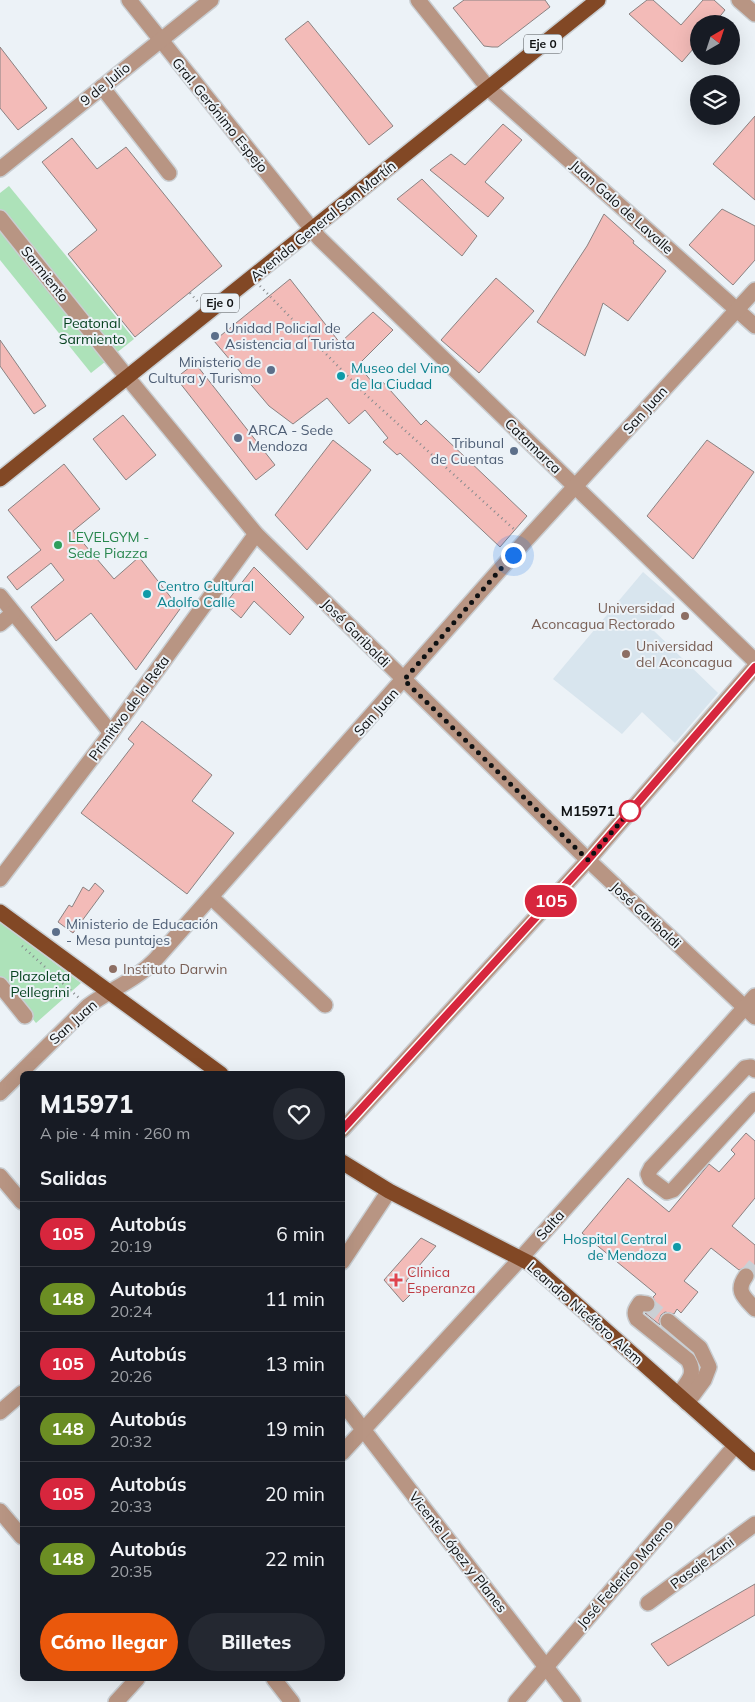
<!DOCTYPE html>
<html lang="es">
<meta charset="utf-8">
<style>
:root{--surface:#171b24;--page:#242831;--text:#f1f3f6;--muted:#9ea1a6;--line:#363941;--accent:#ea580c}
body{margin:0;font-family:Mulish,sans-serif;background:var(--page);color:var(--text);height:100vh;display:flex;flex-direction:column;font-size:19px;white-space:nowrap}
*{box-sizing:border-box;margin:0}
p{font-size:16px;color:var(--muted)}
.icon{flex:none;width:28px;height:28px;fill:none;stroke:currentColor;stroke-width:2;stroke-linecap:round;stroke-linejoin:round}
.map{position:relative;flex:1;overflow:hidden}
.panel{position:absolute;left:20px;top:1071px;width:325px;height:610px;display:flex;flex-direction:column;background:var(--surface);border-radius:8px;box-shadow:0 5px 20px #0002}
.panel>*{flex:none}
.badge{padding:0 10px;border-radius:16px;font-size:18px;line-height:32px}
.needle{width:32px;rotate:39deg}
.controls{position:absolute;left:690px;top:15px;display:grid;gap:10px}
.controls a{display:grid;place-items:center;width:50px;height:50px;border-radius:50%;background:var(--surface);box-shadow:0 5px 20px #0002;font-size:25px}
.you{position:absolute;width:25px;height:25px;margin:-12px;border:4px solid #fff;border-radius:50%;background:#1a73e8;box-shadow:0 0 0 8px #1a73e833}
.map>.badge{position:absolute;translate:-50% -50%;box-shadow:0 0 0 2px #fff}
h2{padding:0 20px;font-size:19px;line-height:45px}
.round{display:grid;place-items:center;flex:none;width:52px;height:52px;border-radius:26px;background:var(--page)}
.headline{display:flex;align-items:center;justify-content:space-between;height:85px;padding:0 20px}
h1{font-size:24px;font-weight:800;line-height:38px}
.cta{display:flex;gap:10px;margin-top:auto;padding:10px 20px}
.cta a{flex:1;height:58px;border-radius:30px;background:var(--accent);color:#fff;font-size:20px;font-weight:800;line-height:58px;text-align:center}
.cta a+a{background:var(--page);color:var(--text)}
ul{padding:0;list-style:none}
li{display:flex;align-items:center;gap:15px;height:65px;padding:0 20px;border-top:1px solid var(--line)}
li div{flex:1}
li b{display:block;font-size:19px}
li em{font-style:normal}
li .badge{min-width:55px;font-weight:700;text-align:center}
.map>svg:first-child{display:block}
.built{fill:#d8e5ee}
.green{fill:#ade2b9}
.building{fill:#f3bbb8;stroke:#8a8282}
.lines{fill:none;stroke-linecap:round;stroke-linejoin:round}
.minor-tunnel{stroke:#cbd0d5;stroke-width:15;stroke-dasharray:15 8;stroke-linecap:butt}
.minor-casing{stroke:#c9ced2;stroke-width:18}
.major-casing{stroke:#c9ced2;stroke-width:18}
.path{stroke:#868a8d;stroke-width:2.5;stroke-dasharray:1 4;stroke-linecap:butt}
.minor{stroke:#b89583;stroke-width:15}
.major{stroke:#824825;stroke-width:15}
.line-casing{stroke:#fff;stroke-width:11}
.line{stroke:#d7263d;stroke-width:8}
.walk{stroke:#0f1112;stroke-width:5;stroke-dasharray:0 9}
.service-dot{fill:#5c6f8a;stroke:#ecf2f7;stroke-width:2}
.culture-dot{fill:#0f9aa8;stroke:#ecf2f7;stroke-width:2}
.leisure-dot{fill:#2e9e5b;stroke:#ecf2f7;stroke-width:2}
.education-dot{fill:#8d6e63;stroke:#ecf2f7;stroke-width:2}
.stop-dot{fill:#fff;stroke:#d7263d;stroke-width:2.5}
.health-dot{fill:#e0444e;stroke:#ecf2f7;stroke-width:2}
.labels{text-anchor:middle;stroke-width:4;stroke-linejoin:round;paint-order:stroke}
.shield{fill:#ecf2f7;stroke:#515457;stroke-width:1}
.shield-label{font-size:12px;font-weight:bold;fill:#0f1112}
.street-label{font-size:14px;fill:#0f1112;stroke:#ecf2f7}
.park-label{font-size:14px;fill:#06421f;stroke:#ecf2f7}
.service-label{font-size:14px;fill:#4e5e75;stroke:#ecf2f7;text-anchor:start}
.culture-label{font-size:14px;fill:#0d838f;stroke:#ecf2f7;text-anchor:start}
.leisure-label{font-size:14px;fill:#27864d;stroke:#ecf2f7;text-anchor:start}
.education-label{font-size:14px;fill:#785e54;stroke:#ecf2f7;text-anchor:start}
.stop-label{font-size:14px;font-weight:bold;fill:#0f1112;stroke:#ecf2f7;text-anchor:end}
.health-label{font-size:14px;fill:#be3a42;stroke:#ecf2f7;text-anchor:start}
</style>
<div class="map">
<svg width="755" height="1702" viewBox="0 0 755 1702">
<rect width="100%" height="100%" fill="#ecf2f7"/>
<path class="built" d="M 643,572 L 675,600 L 652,629 L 718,693 L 675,743 L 642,712 L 622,734 L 553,679 Z"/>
<g class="green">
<path d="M 9,186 L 134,339 L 91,373 L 0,260 L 0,193 Z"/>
<path d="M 0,922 L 81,983 L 36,1023 L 0,978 Z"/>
</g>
<g class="building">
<path d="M 464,0 L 545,0 L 550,7 L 498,47 L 492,47 L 484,46 L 453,8 Z"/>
<path d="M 647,0 L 653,0 L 681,25 L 703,0 L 714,0 L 725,10 L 714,24 L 699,24 L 699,42 L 682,62 L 629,14 Z"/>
<path d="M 308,21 L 393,126 L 369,145 L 285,39 Z"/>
<path d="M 0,47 L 47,108 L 18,130 L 0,108 Z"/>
<path d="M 755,116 L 755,200 L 713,164 Z"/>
<path d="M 503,124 L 522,140 L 485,182 L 504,198 L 488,217 L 430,170 L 451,154 L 465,165 Z"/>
<path d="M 72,138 L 97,169 L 126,147 L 222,266 L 135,337 L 68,254 L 97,230 L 42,162 Z"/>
<path d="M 422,179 L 477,236 L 462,256 L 397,199 Z"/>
<path d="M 722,209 L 755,226 L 755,260 L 733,285 L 689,245 Z"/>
<path d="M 604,214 L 634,241 L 633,243 L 666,271 L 628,321 L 603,303 L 585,356 L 537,322 L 587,246 Z"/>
<path d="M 496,278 L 534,311 L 479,373 L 441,340 Z"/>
<path d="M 290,279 L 340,343 L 373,312 L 393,330 L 358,365 L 377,388 L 382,381 L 421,425 L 426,420 L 527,516 L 500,547 L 400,453 L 397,455 L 383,442 L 388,438 L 365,410 L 349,424 L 327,398 L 293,424 L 269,406 L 214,341 Z"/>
<path d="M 0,340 L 46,406 L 34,414 L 0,366 Z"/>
<path d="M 195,363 L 275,465 L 256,480 L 176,378 Z"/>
<path d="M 123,415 L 156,455 L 126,480 L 93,439 Z"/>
<path d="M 333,440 L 371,470 L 307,550 L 275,515 Z"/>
<path d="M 707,440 L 754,472 L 693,559 L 647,516 Z"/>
<path d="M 64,464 L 100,509 L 73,531 L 114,579 L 139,557 L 180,609 L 136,670 L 91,613 L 56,641 L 31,607 L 64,580 L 51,563 L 17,590 L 7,577 L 41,550 L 8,510 Z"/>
<path d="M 254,567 L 304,617 L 290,635 L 254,601 L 241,618 L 225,604 Z"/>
<path d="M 142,721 L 212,775 L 192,801 L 234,833 L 187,894 L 81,813 L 134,744 L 128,739 Z"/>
<path d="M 95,883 L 104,891 L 73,933 L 58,922 L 69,905 L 72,907 L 83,887 L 89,891 Z"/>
<path d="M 746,1133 L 755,1141 L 755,1198 L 732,1226 L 755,1245 L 755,1274 L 751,1268 L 747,1267 L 739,1270 L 711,1248 L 684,1281 L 698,1292 L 681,1313 L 677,1309 L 674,1314 L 665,1312 L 661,1315 L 659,1320 L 660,1325 L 645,1313 L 650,1313 L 655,1309 L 656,1305 L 653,1297 L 656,1294 L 582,1233 L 628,1178 L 669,1212 L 709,1164 L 719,1172 L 735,1154 L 731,1150 Z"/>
<path d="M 421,1238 L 436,1246 L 406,1281 L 415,1290 L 403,1302 L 384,1280 Z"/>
<path d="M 755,1584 L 755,1615 L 668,1666 L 651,1644 Z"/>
</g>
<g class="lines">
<g class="minor-tunnel">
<path d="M 746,1276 L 755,1265"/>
<path d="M 647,1304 L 668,1321"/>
</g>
<g class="minor-casing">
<g id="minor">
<path d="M 129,0 L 319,238 L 755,661"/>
<path d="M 418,0 L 489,89 L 755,326"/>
<path d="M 739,0 L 755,14"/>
<path d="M 102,87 L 169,173"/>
<path d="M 0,169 L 211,0"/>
<path d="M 0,218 L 127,377 L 256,534 L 588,860 L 755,1017"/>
<path d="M 0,596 L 111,733"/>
<path d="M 0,624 L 13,613"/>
<path d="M 0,879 L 111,733 L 256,534"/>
<path d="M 211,897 L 325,1005"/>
<path d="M 0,985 L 25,1016"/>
<path d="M 755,1070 L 751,1067 L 745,1068 L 651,1168 L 648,1174 L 650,1179 L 667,1192 L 673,1190 L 755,1100"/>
<path d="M 0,1093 L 88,1006 C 110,990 136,980 155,960 L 526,540 L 755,290"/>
<path d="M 342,1130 L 588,860 L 755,667"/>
<path d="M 0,1176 L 22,1202"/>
<path d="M 342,1262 L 389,1191"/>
<path d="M 746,1276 C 735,1291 744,1297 755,1309"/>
<path d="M 647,1304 L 640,1303 C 636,1309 633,1312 637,1319 L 688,1360 C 697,1375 687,1382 678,1395"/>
<path d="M 668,1321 L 700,1348 L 709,1367 L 704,1380 L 687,1403"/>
<path d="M 342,1402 L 573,1702"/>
<path d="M 0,1412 L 22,1393"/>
<path d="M 342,1453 L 521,1258 L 755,996"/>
<path d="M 0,1511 L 22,1537"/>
<path d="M 648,1603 L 755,1524"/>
<path d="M 274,1679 L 292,1702"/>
<path d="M 116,1702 L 137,1679"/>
<path d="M 516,1702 L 735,1446"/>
</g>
</g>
<g class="major-casing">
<g id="major">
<path d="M 0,479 L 598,0"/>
<path d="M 0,912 L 221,1074"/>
<path d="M 342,1162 L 389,1191 L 531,1264 L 755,1463"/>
</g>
</g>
<g class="path">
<path d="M 260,286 L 366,395 L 516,531"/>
<path d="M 190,293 L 199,303"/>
<path d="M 22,946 L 79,998"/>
</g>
<use href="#minor" class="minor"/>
<use href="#major" class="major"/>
</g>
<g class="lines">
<g class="line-casing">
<path id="line" d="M 342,1130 L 588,860 L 755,667"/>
</g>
<use href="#line" class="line"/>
<path class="walk" d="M 513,555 L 404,680 L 588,860 L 630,811"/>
</g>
<g class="service-dot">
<circle cx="215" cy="336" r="5"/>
<circle cx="271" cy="370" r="5"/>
<circle cx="238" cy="438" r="5"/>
<circle cx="514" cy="451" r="5"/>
<circle cx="56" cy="932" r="5"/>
</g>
<g class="culture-dot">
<circle cx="341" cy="376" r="5"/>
<circle cx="147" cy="594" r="5"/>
<circle cx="677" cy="1247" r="5"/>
</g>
<circle class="leisure-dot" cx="58" cy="545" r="5"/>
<g class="education-dot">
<circle cx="685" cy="616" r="5"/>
<circle cx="626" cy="654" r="5"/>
<circle cx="113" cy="969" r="5"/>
</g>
<circle class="stop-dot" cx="630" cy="811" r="10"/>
<path class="health-dot" d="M393.5 1272.5h5v5h5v5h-5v5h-5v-5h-5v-5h5z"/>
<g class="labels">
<g class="shield">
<rect x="524" y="34.5" width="38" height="19" rx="4"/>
<rect x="201" y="293.5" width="38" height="19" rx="4"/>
</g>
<g class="shield-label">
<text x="543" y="48">Eje 0</text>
<text x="220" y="307">Eje 0</text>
</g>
<g class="street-label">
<text transform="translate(105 84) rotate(-39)" y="5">9 de Julio</text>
<text transform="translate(220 115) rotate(51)" y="5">Gral. Gerónimo Espejo</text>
<text transform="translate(622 207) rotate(42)" y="5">Juan Galo de Lavalle</text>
<text transform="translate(323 221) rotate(-39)" y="5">Avenida General San Martín</text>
<text transform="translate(45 274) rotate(51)" y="5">Sarmiento</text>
<text transform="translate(645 410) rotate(-48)" y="5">San Juan</text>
<text transform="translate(533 446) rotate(44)" y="5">Catamarca</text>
<text transform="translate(356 633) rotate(45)" y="5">José Garibaldi</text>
<text transform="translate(129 708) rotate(-54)" y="5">Primitivo de la Reta</text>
<text transform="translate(376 712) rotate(-48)" y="5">San Juan</text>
<text transform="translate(646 915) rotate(43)" y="5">José Garibaldi</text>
<text transform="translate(73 1022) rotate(-42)" y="5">San Juan</text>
<text transform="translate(550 1225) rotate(-48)" y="5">Salta</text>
<text transform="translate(585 1313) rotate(41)" y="5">Leandro Nicéforo Alem</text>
<text transform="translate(458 1552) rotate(52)" y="5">Vicente López y Planes</text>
<text transform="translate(702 1563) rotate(-37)" y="5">Pasaje Zani</text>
<text transform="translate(625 1574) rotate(-49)" y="5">José Federico Moreno</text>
</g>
<g class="park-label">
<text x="92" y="328">Peatonal<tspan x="92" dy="16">Sarmiento</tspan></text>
<text x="40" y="981">Plazoleta<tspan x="40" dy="16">Pellegrini</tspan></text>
</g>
<g class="service-label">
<text x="225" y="333">Unidad Policial de<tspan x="225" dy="16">Asistencia al Turista</tspan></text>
<text x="261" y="367" text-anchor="end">Ministerio de<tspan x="261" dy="16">Cultura y Turismo</tspan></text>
<text x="248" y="435">ARCA - Sede<tspan x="248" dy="16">Mendoza</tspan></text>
<text x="504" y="448" text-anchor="end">Tribunal<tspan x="504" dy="16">de Cuentas</tspan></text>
<text x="66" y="929">Ministerio de Educación<tspan x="66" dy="16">- Mesa puntajes</tspan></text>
</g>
<g class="culture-label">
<text x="351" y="373">Museo del Vino<tspan x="351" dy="16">de la Ciudad</tspan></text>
<text x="157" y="591">Centro Cultural<tspan x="157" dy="16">Adolfo Calle</tspan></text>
<text x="667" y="1244" text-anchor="end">Hospital Central<tspan x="667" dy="16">de Mendoza</tspan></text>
</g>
<g class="leisure-label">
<text x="68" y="542">LEVELGYM -<tspan x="68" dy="16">Sede Piazza</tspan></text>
</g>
<g class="education-label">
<text x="675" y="613" text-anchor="end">Universidad<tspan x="675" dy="16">Aconcagua Rectorado</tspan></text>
<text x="636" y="651">Universidad<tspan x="636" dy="16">del Aconcagua</tspan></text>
<text x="123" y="974">Instituto Darwin</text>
</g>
<g class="stop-label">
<text x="615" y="816">M15971</text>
</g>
<g class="health-label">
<text x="407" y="1277">Clinica<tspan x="407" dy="16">Esperanza</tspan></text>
</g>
</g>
</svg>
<div class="controls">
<a><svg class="needle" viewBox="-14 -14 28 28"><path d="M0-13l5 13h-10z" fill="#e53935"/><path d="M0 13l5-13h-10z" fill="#9ea1a6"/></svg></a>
<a><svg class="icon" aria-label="layers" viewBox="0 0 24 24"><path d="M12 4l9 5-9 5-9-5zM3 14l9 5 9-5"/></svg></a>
</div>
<div class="you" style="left:513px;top:555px"></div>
<b class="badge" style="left:551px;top:901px;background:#d7263d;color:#fff">105</b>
<section class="panel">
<div class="headline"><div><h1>M15971</h1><p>A pie · 4 min · 260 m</p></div><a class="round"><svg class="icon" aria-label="heart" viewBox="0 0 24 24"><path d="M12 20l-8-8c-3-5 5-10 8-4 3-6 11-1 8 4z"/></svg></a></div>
<h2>Salidas</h2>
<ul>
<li><span class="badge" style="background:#d7263d;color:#fff">105</span><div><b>Autobús</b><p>20:19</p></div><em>6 min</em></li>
<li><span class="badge" style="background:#6b8e23;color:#fff">148</span><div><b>Autobús</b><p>20:24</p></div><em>11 min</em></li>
<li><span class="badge" style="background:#d7263d;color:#fff">105</span><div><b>Autobús</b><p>20:26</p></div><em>13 min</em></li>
<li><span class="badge" style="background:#6b8e23;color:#fff">148</span><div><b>Autobús</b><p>20:32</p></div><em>19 min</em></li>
<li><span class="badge" style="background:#d7263d;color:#fff">105</span><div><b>Autobús</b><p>20:33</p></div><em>20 min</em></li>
<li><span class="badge" style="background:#6b8e23;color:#fff">148</span><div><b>Autobús</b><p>20:35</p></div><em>22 min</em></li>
</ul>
<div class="cta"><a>Cómo llegar</a><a>Billetes</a></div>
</section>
</div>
